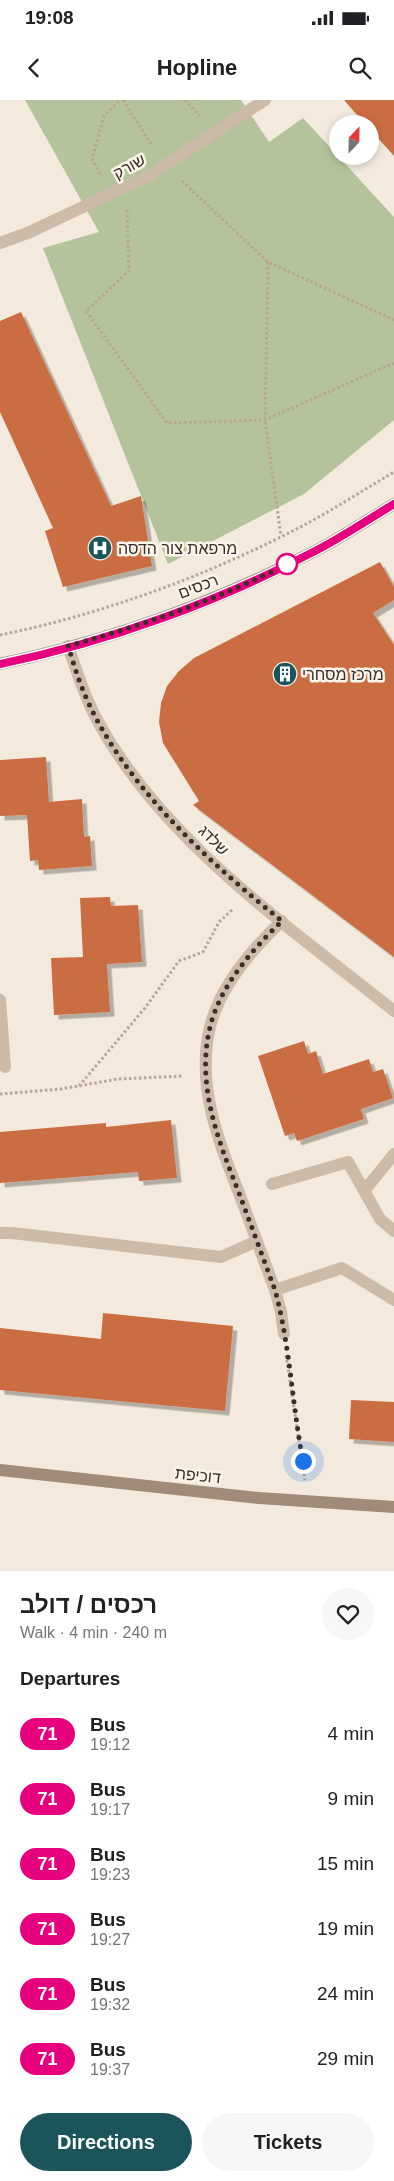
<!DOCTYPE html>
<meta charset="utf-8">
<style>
:root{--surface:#fff;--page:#f6f6f6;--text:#202124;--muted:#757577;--accent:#1c545c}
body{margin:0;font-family:Helvetica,Heebo,sans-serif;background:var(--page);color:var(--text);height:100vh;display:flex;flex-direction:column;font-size:19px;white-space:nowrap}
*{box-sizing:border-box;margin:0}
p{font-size:16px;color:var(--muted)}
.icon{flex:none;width:28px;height:28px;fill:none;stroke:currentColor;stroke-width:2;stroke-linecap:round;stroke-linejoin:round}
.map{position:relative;height:1471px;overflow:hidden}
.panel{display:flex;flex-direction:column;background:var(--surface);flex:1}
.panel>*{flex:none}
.badge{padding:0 10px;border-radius:16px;font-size:18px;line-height:32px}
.needle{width:32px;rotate:22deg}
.tools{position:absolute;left:329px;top:15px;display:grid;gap:10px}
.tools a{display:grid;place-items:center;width:50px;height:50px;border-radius:50%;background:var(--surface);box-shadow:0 2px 8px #0003;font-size:25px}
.you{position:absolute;width:25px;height:25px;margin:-12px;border:4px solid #fff;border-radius:50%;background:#1a73e8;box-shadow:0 0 0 8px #1a73e833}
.map>.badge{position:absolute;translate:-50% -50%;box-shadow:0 0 0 2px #fff}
h2{padding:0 20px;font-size:19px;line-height:45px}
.round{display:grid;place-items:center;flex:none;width:52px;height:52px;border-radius:26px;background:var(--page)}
.summary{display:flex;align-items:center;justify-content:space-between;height:85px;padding:0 20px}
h1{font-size:24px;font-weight:800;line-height:38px}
.primary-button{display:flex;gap:10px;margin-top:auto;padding:10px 20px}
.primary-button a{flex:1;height:58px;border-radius:30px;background:var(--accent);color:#fff;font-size:20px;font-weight:800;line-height:58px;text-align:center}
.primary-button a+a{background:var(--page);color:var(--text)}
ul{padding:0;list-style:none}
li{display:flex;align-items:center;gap:15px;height:65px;padding:0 20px}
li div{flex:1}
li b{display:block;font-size:19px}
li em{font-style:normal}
li .badge{min-width:55px;font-weight:700;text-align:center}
.status{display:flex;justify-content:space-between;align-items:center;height:35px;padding:0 25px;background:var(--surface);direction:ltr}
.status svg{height:14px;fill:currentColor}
header{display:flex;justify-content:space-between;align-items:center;height:65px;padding:0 20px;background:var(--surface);font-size:22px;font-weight:800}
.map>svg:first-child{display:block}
.green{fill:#b4c39c}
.building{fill:#cb6d43;filter:url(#shadow)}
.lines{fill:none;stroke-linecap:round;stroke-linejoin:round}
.path{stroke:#b8a592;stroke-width:3;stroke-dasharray:2.5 2.5;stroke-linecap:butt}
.lane{stroke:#ccbba8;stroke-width:12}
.street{stroke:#ccbba8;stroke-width:12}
.secondary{stroke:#a08a79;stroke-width:12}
.line-casing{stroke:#fff;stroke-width:11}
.line{stroke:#e6007e;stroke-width:8}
.walk{stroke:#392f28;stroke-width:5;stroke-dasharray:0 9}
.stop-dot{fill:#fff;stroke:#e6007e;stroke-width:2.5}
.labels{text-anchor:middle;stroke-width:5;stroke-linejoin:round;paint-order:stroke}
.street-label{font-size:16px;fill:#392f28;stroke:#fbf4ea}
.poi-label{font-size:16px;fill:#392f28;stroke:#fbf4ea;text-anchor:start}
</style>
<div class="status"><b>19:08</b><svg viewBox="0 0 49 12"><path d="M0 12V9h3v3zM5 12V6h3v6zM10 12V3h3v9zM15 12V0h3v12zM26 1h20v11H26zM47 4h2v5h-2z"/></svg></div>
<header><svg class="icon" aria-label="back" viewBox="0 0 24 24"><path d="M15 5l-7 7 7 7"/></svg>Hopline<svg class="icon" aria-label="search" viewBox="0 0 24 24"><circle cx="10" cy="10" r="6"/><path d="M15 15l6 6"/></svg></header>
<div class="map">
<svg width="394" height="1471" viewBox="0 0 394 1471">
<defs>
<filter id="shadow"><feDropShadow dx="4.5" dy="4.5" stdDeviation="0" flood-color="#0004"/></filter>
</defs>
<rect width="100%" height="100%" fill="#f3eadd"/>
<path class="green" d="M 25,0 L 241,0 L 269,42 L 303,18 L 394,117 L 394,320 L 304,394 L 168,464 L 43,148 L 99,132 Z"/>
<g class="building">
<path d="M 344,0 L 394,0 L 394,56 L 370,29 L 370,24 L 365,24 Z"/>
<path d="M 21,212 L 111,406 L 141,396 L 152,466 L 63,487 L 45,431 L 53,428 L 0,312 L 0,221 Z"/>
<path d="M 380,462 L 394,487 L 394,500 L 373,513 L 394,545 L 394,857 L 193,705 L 199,701 L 163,643 L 159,622 L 161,603 L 167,586 L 179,571 L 194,558 Z"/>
<path d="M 46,657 L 49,702 L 82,699 L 84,737 L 90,736 L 92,766 L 39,770 L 38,760 L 30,761 L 27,715 L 0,716 L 0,660 Z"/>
<path d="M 110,797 L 111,806 L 138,805 L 142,862 L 107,864 L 110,912 L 54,915 L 51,858 L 83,857 L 80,798 Z"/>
<path d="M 304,941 L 308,954 L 316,951 L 323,974 L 369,959 L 373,972 L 383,969 L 393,998 L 361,1009 L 364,1019 L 297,1041 L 294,1033 L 285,1036 L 258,956 Z"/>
<path d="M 171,1020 L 177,1078 L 139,1081 L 138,1072 L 0,1083 L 0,1032 L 106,1023 L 106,1027 Z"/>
<path d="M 103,1213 L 233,1226 L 225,1311 L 0,1290 L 0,1228 L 101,1239 Z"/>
<path d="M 351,1300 L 394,1302 L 394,1342 L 349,1339 Z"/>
</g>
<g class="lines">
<g class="path">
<path d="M 123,0 L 152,46"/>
<path d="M 185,0 L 200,16"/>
<path d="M 100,74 L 92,59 L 104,16 L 120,0"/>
<path d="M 182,81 L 268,162 L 394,220"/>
<path d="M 127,110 L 129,171 L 86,211 L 167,323 L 265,320 L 394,263"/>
<path d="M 268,162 L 265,320 L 281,436"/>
<path d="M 0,535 C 104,514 212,474 306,424 C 336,408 365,389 394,372"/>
<path d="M 79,986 L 145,908 L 179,861 L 203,852 L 219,822 L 232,810"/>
<path d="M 0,994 L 61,989 L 118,979 L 183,976"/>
<path d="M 286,1255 L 305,1380"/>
</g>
<g class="lane">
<path d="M 0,900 L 5,967"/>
<path d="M 272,1084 L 348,1062 L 380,1119 L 394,1131"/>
<path d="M 364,1091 L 394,1054"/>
<path d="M 0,1133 L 12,1133 L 221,1157 L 257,1141"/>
<path d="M 275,1190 L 342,1168 L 394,1200"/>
</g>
<g class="street">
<path d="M 0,143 L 30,132 L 148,76 L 265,0"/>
<path d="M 68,546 C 76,569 83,592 94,614 C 158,738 287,825 394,911"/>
<path d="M 282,821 C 252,849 220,886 210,927 C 196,985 218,1040 239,1093 C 251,1125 263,1158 275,1190 L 281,1212 L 284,1234"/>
</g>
<g class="secondary">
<path d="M 0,564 C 110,541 219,501 319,449 C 344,436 369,419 394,404"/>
<path d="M 0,1370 L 259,1398 L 394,1407"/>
</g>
</g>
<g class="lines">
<g class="line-casing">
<path id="line" d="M 0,564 C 108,542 221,501 319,449 C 344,436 369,419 394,404"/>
</g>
<use href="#line" class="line"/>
<path class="walk" d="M 287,464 C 218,500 143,525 68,546 C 73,561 77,576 83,590 C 119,680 207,761 282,821 C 252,850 220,886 210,927 C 196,985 218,1040 239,1093 C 251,1125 263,1158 275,1190 C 290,1245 292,1304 303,1361"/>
</g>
<defs>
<g id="hospital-disc" transform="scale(1.25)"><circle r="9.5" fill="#1c545c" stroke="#fbf4ea"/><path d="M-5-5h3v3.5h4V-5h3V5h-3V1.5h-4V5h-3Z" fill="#fff"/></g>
<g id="building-disc" transform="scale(1.25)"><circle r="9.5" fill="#1c545c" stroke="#fbf4ea"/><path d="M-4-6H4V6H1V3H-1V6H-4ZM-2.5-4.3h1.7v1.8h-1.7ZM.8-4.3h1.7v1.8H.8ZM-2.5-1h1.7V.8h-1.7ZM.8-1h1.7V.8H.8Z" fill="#fff"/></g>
</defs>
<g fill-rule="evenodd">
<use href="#hospital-disc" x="100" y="448"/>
<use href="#building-disc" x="285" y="574"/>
</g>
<circle class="stop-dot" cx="287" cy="464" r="10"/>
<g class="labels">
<g class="street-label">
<text transform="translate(129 66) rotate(-29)" y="6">שורק</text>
<text transform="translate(198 486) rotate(-21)" y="6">רכסים</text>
<text transform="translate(214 740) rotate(45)" y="6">שלדג</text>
<text transform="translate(198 1375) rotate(6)" y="6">דוכיפת</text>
</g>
<g class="poi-label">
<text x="118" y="454">מרפאת צור הדסה</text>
<text x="302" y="580">מרכז מסחרי</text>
</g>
</g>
</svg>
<div class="tools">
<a><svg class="needle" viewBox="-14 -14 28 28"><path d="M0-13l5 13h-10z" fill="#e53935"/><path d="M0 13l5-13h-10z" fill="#757577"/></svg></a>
</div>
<div class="you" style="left:303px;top:1361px"></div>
</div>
<section class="panel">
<div class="summary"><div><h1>רכסים / דולב</h1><p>Walk · 4 min · 240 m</p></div><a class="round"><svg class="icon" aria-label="heart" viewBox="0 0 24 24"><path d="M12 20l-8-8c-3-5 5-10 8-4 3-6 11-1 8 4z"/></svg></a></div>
<h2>Departures</h2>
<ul>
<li><span class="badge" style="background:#e6007e;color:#fff">71</span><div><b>Bus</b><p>19:12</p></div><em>4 min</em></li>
<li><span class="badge" style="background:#e6007e;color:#fff">71</span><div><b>Bus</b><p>19:17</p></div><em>9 min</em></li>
<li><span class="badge" style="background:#e6007e;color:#fff">71</span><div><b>Bus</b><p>19:23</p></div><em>15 min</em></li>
<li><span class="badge" style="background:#e6007e;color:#fff">71</span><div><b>Bus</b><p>19:27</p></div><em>19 min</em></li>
<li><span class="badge" style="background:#e6007e;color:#fff">71</span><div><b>Bus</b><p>19:32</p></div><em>24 min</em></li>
<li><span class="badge" style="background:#e6007e;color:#fff">71</span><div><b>Bus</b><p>19:37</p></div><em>29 min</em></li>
</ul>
<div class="primary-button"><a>Directions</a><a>Tickets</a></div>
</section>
